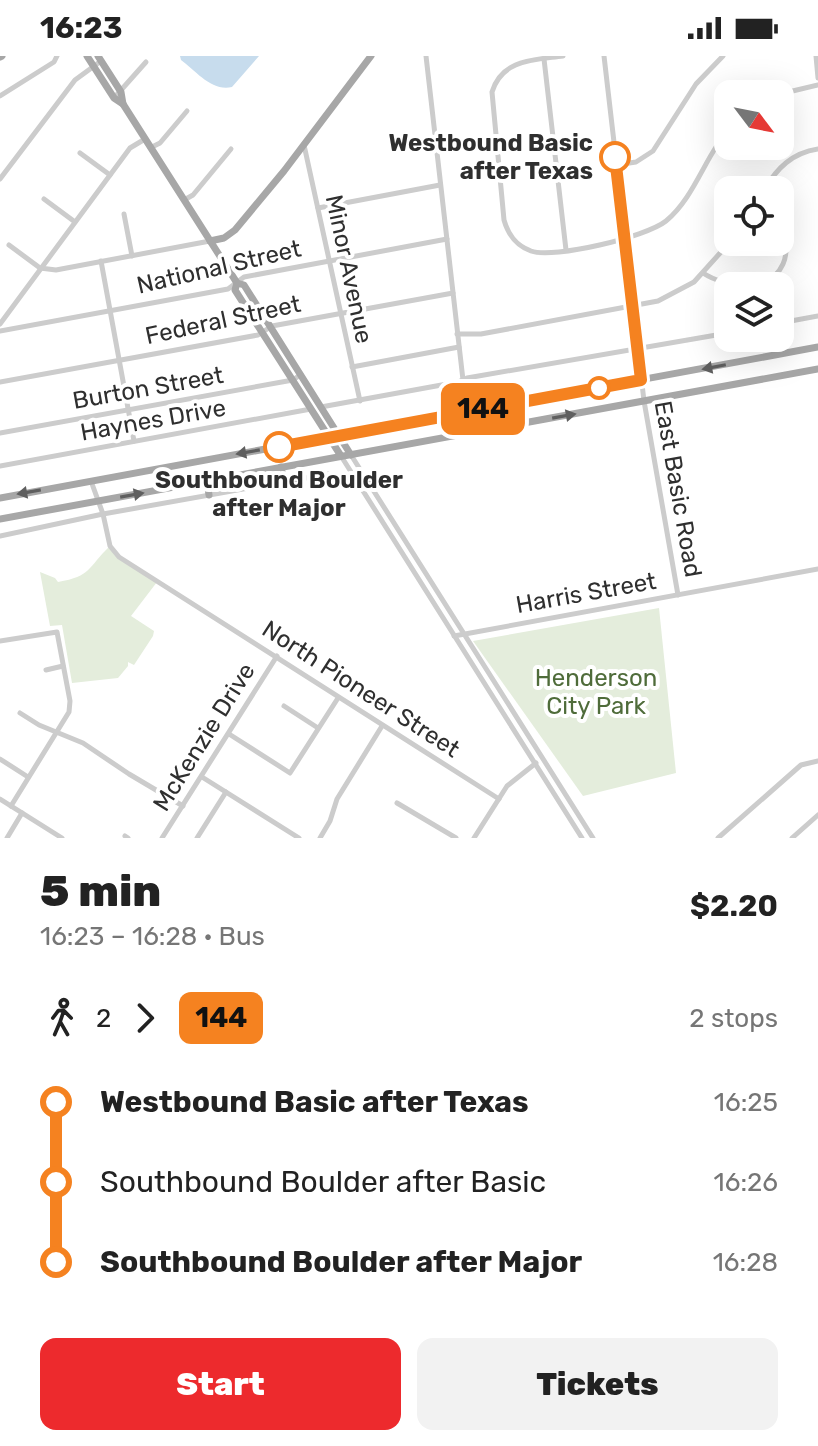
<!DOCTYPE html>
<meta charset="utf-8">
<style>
:root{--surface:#fff;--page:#f2f2f2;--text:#222;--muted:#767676;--accent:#ed2a2d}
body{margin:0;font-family:Rubik,sans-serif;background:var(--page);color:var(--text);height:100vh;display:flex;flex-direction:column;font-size:30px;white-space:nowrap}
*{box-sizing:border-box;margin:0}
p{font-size:26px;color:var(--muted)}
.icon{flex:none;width:44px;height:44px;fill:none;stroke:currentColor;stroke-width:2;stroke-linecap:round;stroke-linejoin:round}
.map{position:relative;height:782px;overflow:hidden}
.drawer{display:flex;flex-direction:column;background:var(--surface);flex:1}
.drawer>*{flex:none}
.badge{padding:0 16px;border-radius:12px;font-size:28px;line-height:52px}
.needle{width:52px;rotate:122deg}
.fabs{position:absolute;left:714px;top:24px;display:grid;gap:16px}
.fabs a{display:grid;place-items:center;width:80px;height:80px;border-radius:16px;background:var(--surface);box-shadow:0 8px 32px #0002;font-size:40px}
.map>.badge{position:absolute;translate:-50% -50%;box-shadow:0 0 0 4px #fff}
.legs{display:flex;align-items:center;gap:12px;height:88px;padding:0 40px;font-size:26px}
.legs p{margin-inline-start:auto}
.overview{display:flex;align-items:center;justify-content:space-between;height:136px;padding:0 40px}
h1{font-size:44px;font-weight:800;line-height:60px}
.button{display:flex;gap:16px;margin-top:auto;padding:16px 40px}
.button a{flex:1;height:92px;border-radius:16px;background:var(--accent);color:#fff;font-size:32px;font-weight:800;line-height:92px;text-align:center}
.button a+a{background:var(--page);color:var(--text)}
ul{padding:0 40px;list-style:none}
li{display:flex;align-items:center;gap:28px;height:80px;font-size:30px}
li i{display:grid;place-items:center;width:12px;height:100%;margin:0 10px;background:currentColor}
li i::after{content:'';width:20px;height:20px;margin:-10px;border:6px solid;border-radius:50%;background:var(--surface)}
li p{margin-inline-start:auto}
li:first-child i{background:linear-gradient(#0000 50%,currentColor 0)}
li:last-child i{background:linear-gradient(currentColor 50%,#0000 0)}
.status{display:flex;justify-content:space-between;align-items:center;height:56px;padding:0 40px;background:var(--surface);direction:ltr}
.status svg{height:22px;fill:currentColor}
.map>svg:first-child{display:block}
.green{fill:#e4eddc}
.water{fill:#c7dced}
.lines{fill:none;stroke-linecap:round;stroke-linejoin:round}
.minor{stroke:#ccc;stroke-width:5}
.major{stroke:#a7a7a7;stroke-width:7}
.oneway{fill:#5f5f5f}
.line-1-casing{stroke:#fff;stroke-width:18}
.line-1{stroke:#f58220;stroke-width:12}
.stop-1-dot{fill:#fff;stroke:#f58220;stroke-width:4}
.labels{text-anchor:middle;stroke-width:8;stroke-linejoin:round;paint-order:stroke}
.stop-label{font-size:24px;font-weight:bold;fill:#2f2f2f;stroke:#fff;text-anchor:end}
.street-label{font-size:24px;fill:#2f2f2f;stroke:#fff}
.park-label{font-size:24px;fill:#4f6c3a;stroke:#fff}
</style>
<div class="status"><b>16:23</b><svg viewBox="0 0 49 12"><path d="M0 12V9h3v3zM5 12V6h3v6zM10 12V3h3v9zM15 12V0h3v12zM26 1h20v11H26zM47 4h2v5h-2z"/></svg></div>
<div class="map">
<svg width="818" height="782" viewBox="0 0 818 782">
<rect width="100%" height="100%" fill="#fff"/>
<g class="green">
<path d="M 110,490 L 119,501 L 157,526 L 131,560 L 154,575 L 153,580 L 134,609 L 128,606 L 128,610 L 118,622 L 72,627 L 62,569 L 50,570 L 40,516 L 55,522 L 58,526 C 92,520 87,512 110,490 Z"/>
<path d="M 659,552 L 676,717 L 583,740 L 473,585 Z"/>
</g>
<path class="water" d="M 180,0 L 259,0 L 232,31 C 212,36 196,15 181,4 Z"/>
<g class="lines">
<g class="minor">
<path d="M 426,0 L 463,324"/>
<path d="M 563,0 C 534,4 502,3 492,36 L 504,164 C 508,178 515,189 531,195 C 554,203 646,181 666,165 C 694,142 705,101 728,74"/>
<path d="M 604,0 L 644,345 L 678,539"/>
<path d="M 816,0 L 818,22"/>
<path d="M 544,3 L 566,194"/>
<path d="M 780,38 L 818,29"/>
<path d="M 0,40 L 54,6 L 57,0"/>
<path d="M 114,42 L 146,6"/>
<path d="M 304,89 L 360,345"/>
<path d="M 150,92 L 160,87 L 187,55"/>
<path d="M 80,97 L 110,119"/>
<path d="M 616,109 L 636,106 L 653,95 L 696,28 L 723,0"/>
<path d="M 0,123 L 75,24 L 101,5"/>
<path d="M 764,134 C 777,112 792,97 818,93"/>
<path d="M 44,143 L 75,166"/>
<path d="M 184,144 L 193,139 L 231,93"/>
<path d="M 318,152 L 440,129"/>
<path d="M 124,158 L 132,200"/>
<path d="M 9,189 L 40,212 L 56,214 L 210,185"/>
<path d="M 101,205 L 134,385"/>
<path d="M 703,217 C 724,231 770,238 783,208 C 790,193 784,166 780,151"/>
<path d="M 780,267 L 818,260"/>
<path d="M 0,268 L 130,92 L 145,83"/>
<path d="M 0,275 L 228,233 L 244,221 L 447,183"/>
<path d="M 457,278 L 481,278 L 658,245 L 694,226 L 730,186"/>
<path d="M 352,311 L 459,291"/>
<path d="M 0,326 L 258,279 L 272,270 L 453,237"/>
<path d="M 321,351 L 458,326 L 467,322 L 728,277"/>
<path d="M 0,377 L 293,324 L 300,319"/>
<path d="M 351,399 L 593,782"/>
<path d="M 341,400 L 582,782"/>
<path d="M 0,410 L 311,353"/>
<path d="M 91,425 L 103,458 L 110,490 L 119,501 L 499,743"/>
<path d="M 0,480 L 103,458 L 328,418"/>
<path d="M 454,580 L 818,513"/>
<path d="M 0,585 L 57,576 L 70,645 L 69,656 L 11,750"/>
<path d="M 46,614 L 63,610"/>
<path d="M 284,650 L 318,672"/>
<path d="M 20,657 L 39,669 L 83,687 L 129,718 L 183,750"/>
<path d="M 229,678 L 290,717 L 338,642"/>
<path d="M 0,703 L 28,721"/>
<path d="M 202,721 L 299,782"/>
<path d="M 0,743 L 62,782"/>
<path d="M 397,747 L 456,782"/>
<path d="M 125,780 L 128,782"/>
<path d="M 7,782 L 22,757"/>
<path d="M 162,782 L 277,600"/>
<path d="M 197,782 L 226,736"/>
<path d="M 320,782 L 330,765 L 337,743 L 382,670"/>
<path d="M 474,782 L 507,730 L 536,707"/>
<path d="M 718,782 L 801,709 L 818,705"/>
<path d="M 792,782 L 818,759"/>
</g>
<g class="major">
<path d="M 87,0 L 114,42 L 123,48"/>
<path d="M 98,0 L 121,36 L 123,48 L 237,227 L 244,229 L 351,399"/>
<path d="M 0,1 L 2,0"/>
<path d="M 210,185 L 224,182 L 235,174 L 284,115 L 371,0"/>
<path d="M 237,227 L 235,234 L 341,400"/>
<path d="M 281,411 L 284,426"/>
<path d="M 207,425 L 209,439"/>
<path d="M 0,442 L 818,291"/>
<path d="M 0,463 L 818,313"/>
</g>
</g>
<defs><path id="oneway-solid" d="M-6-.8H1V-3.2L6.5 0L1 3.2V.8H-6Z" transform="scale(2)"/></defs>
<g class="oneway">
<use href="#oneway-solid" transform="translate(714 311) rotate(169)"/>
<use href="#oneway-solid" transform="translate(564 360) rotate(-10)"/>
<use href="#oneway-solid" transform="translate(248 396) rotate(170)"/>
<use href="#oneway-solid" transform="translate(29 436) rotate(170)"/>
<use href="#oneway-solid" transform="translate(132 439) rotate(-10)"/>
</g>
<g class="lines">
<g class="line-1-casing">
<path id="line-1" d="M 279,391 L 641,324 L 615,101"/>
</g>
<use href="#line-1" class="line-1"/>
</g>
<g class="stop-1-dot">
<circle cx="615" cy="101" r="14"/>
<circle cx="599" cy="332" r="10"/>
<circle cx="279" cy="391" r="14"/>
</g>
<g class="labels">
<g class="stop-label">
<text x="593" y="95">Westbound Basic<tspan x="593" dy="28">after Texas</tspan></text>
<text x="279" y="432" text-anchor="middle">Southbound Boulder<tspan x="279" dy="28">after Major</tspan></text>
</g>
<g class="street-label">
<text transform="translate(219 211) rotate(-13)" y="8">National Street</text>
<text transform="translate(349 213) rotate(78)" y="8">Minor Avenue</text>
<text transform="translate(223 264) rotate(-12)" y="8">Federal Street</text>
<text transform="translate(148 332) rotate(-10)" y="8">Burton Street</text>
<text transform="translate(153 364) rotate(-10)" y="8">Haynes Drive</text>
<text transform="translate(678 433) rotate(80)" y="8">East Basic Road</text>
<text transform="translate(586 537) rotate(-10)" y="8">Harris Street</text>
<text transform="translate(361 633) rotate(33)" y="8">North Pioneer Street</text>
<text transform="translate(204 681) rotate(-58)" y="8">McKenzie Drive</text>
</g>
<g class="park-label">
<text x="596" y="630">Henderson<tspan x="596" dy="28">City Park</tspan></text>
</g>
</g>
</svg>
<div class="fabs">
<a><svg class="needle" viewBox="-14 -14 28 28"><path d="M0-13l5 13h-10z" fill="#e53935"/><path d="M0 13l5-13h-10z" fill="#767676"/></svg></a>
<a><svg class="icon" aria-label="locate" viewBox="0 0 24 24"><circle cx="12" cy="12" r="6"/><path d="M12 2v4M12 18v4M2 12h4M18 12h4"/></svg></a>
<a><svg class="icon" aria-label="layers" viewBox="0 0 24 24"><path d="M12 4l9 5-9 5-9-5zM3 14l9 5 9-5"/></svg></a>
</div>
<b class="badge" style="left:483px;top:353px;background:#f58220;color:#111">144</b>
</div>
<section class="drawer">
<div class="overview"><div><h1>5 min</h1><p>16:23 – 16:28 · Bus</p></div><b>$2.20</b></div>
<div class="legs"><svg class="icon" aria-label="walk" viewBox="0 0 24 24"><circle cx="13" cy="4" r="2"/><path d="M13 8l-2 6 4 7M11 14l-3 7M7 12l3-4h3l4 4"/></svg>2<svg class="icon" aria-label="forward" viewBox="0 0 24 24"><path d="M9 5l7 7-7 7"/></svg><b class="badge" style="background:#f58220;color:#111">144</b><p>2 stops</p></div>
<ul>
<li><i style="color:#f58220"></i><b>Westbound Basic after Texas</b><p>16:25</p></li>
<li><i style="color:#f58220"></i><span>Southbound Boulder after Basic</span><p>16:26</p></li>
<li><i style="color:#f58220"></i><b>Southbound Boulder after Major</b><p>16:28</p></li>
</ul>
<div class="button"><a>Start</a><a>Tickets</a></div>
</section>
